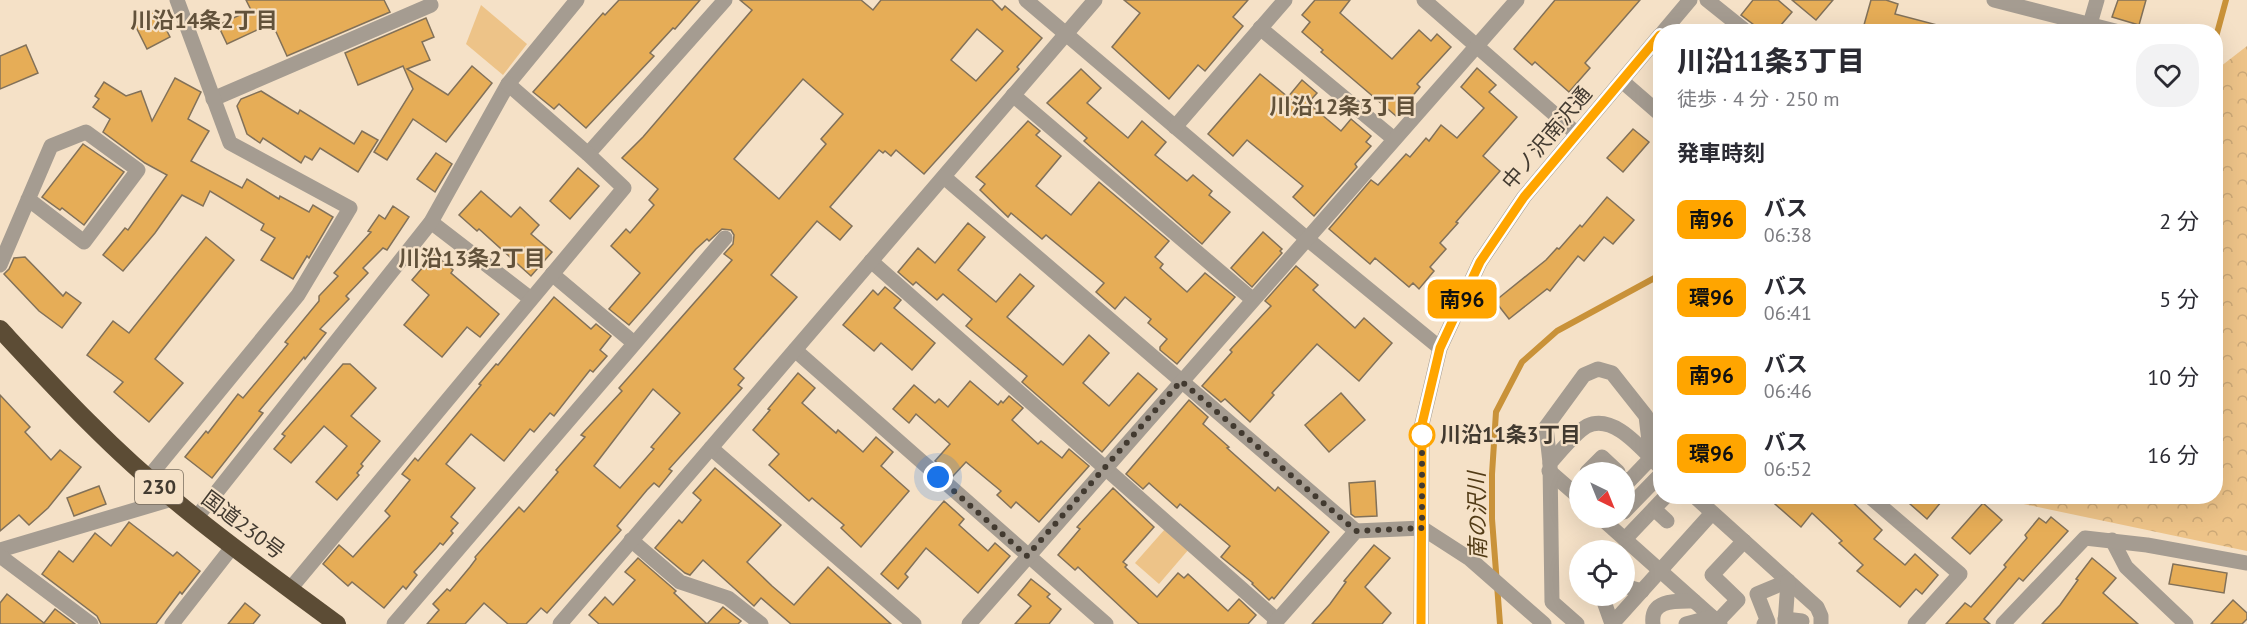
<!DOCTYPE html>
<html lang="ja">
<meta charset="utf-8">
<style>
:root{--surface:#fff;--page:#f2f2f3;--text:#2b2b33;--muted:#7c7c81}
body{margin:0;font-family:"PT Sans","Noto Sans JP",sans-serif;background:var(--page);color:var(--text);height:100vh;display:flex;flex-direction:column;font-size:22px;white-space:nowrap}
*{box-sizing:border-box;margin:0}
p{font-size:20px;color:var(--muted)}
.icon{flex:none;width:33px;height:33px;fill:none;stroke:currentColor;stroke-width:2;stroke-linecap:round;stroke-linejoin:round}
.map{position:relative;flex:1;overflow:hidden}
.drawer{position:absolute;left:1653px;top:24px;width:570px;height:480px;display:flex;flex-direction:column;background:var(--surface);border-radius:24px;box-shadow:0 6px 24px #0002}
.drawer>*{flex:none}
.badge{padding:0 12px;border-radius:9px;font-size:21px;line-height:39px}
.needle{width:39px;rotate:137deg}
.fabs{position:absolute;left:1569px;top:462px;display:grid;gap:12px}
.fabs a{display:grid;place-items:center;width:66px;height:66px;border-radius:50%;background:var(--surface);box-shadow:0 6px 24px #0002;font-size:30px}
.you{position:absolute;width:30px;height:30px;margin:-15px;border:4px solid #fff;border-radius:50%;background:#1a73e8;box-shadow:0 0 0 9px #1a73e833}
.map>.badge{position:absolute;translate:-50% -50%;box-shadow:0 0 0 3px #fff}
h2{padding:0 24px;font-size:22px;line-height:54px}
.round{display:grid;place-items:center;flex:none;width:63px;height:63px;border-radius:24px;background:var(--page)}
.head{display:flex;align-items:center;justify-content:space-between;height:102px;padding:0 24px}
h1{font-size:28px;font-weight:800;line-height:45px}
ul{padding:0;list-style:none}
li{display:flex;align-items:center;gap:18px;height:78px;padding:0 24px}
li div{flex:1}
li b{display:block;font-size:22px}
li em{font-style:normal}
li .badge{min-width:66px;font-weight:700;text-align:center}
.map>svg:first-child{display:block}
.forest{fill:url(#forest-crowns)}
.green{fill:#edc388}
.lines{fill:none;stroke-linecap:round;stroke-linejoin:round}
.stream{stroke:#c99239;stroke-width:6}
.building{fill:#e6ad57;stroke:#827159;stroke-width:1.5;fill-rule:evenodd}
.minor{stroke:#a59c91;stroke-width:15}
.highway{stroke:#5c4c35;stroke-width:18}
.line-casing{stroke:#fff;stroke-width:14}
.line{stroke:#ffa500;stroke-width:9}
.walk{stroke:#423a30;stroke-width:6;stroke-dasharray:0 10.8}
.stop-dot{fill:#fff;stroke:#ffa500;stroke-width:3}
.labels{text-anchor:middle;stroke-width:4.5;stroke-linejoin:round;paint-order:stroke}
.shield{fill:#f5e1c7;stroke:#786c5d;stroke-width:1.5}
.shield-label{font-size:20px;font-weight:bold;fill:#423a30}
.street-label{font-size:21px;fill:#423a30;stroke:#f5e1c7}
.stop-label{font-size:21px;font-weight:bold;fill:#423a30;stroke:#f5e1c7;text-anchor:start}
.neighbourhood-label{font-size:22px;font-weight:bold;fill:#62523b;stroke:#f5e1c7}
.water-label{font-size:22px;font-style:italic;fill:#523b16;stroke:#f5e1c7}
</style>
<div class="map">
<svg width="2247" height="624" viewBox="0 0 2247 624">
<defs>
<pattern id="forest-crowns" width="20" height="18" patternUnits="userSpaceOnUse" patternTransform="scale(1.5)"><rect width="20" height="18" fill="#edc388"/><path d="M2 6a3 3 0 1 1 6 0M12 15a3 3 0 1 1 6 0" fill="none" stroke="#cca876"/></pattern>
</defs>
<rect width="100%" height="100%" fill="#f5e1c7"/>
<path class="forest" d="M 2247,46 L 2247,551 L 1990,497 L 1989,497 L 2216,496 L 2216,70 Z"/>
<g class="green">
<path d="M 481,5 L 527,44 L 503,75 L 466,44 Z"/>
<path d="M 1165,529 L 1189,549 L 1159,584 L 1135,563 Z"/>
</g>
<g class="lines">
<g class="stream">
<path d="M 2216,37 L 2226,0"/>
<path d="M 1500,624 L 1492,519 L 1492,474 L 1496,412 L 1522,362 L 1557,331 L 1660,275"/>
</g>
</g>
<g class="building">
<path d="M 246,0 L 384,0 L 390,12 L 287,56 L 272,23 L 227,44 L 218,25 L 251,10 Z"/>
<path d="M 619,0 L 700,0 L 675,29 L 673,28 L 650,53 L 654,56 L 586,128 L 559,104 L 554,109 L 533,92 L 603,13 L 605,15 Z"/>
<path d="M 740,0 L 861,0 L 873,10 L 881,0 L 992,0 L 1002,10 L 1005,6 L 1042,38 L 1017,67 L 1019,69 L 924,174 L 896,150 L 891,156 L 885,151 L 883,153 L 879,150 L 830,207 L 852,226 L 840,240 L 817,221 L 771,275 L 797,297 L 734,369 L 744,378 L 738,385 L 742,388 L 669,469 L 672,471 L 659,487 L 654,483 L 647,490 L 617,526 L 621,530 L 547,613 L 541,608 L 526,624 L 508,624 L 484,603 L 465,624 L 427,624 L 439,610 L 433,604 L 447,589 L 450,591 L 470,567 L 476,559 L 475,557 L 519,507 L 524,512 L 558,472 L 556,470 L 585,437 L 581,435 L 622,391 L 619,388 L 732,260 L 724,254 L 733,244 L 734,235 L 731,230 L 722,229 L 709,241 L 707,239 L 696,249 L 629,325 L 609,309 L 640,273 L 611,246 L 626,229 L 630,233 L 654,205 L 649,200 L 658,189 L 622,158 L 643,137 L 752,10 ZM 977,29 L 1003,51 L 976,81 L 951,60 ZM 803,79 L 843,114 L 821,139 L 826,144 L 779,199 L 734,159 ZM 653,389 L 680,413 L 651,447 L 654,449 L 620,488 L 594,466 Z"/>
<path d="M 1124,0 L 1248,0 L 1233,17 L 1243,26 L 1205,71 L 1198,65 L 1169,99 L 1112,47 L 1140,13 Z"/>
<path d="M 1315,0 L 1350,0 L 1340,13 L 1392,59 L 1419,30 L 1431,41 L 1437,34 L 1451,47 L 1417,84 L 1420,87 L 1396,116 L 1321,52 L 1323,50 L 1302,32 L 1310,22 L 1302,15 Z"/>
<path d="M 1555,0 L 1640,0 L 1585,63 L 1590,68 L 1569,92 L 1535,62 L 1532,65 L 1514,49 Z"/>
<path d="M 1753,0 L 1778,0 L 1792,12 L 1775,32 L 1756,32 L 1754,25 L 1741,15 Z"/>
<path d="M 1792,0 L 1833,0 L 1816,20 Z"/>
<path d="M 1871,0 L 1886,0 L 1898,4 L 1895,14 L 1941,26 L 1940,32 L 1862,32 Z"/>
<path d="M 2118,0 L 2146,0 L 2139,25 L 2112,17 Z"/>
<path d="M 156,10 L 170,37 L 147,49 L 133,21 Z"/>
<path d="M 426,18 L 434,37 L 422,42 L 430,60 L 407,69 L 448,95 L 472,66 L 492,83 L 446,142 L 413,119 L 387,160 L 374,152 L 413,89 L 403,66 L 358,85 L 345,53 Z"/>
<path d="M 26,45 L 38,73 L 0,89 L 0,56 Z"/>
<path d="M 1477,68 L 1496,85 L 1489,92 L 1517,117 L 1483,156 L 1500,171 L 1456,222 L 1458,223 L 1440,243 L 1446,249 L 1430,267 L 1434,271 L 1419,289 L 1413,283 L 1409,287 L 1375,258 L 1370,264 L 1329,229 L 1371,180 L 1378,185 L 1406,154 L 1410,157 L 1426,138 L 1429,141 L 1441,125 L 1457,138 L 1484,108 L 1461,87 Z"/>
<path d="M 1081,69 L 1101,88 L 1087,103 L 1128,138 L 1142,121 L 1166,142 L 1155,155 L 1187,181 L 1193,175 L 1212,191 L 1209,195 L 1230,212 L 1202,244 L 1084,141 L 1087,138 L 1047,103 Z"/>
<path d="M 1260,74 L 1288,97 L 1302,80 L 1317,93 L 1308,103 L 1341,131 L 1351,119 L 1371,136 L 1366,142 L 1371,146 L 1355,164 L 1357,167 L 1314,216 L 1293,197 L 1303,186 L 1247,140 L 1233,156 L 1208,134 Z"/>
<path d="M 175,78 L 201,92 L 188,119 L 209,131 L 191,161 L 242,188 L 247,179 L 279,199 L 280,196 L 309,212 L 313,205 L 333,217 L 309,258 L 307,256 L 293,279 L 261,260 L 275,238 L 261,230 L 264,224 L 210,191 L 203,206 L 182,195 L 155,233 L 123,271 L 103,255 L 125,228 L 128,230 L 167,175 L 145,163 L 103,132 L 110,119 L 93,107 L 99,99 L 95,96 L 104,82 L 126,96 L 141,91 L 152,121 Z"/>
<path d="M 261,91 L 298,114 L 300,110 L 354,144 L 362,131 L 378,140 L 358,172 L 320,148 L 312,160 L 305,156 L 301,163 L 263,138 L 260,143 L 247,134 L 237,106 L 241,99 Z"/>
<path d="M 1028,121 L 1040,131 L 1036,135 L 1061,156 L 1036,186 L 1071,215 L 1099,182 L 1169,241 L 1155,257 L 1163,264 L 1160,268 L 1187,292 L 1205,273 L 1235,297 L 1177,364 L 1160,350 L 1160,347 L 1167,339 L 1148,323 L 1151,319 L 1125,297 L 1115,309 L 1096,292 L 1104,283 L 1046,235 L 1042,239 L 1011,213 L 1008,217 L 980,190 L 985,184 L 976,177 Z"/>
<path d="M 1633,129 L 1649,142 L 1623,172 L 1607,158 Z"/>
<path d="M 83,144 L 124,172 L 84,225 L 62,208 L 60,210 L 42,197 Z"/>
<path d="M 436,153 L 452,164 L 435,192 L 417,179 Z"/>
<path d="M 578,168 L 599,186 L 570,219 L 550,201 Z"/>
<path d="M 481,191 L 511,217 L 520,207 L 539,225 L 531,234 L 552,252 L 531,276 L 479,229 L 477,231 L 459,215 Z"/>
<path d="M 1607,197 L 1634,220 L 1613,244 L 1604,237 L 1584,261 L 1578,256 L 1550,291 L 1547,289 L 1509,319 L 1495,301 L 1546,260 L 1557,248 L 1559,249 L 1580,225 L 1582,227 Z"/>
<path d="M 393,206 L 409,217 L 387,250 L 383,248 L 363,268 L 368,273 L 346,296 L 349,299 L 320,329 L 326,333 L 305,359 L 304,357 L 259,411 L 263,413 L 212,478 L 185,457 L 206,431 L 208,433 L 238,394 L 243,398 L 288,344 L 285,342 L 319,301 L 319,296 L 338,276 L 334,273 L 371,232 L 368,231 L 379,215 L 385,219 Z"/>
<path d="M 968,223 L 985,237 L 958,270 L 996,302 L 1020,274 L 1034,286 L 1007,317 L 1063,365 L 1089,335 L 1109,353 L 1083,383 L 1109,406 L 1138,373 L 1157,389 L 1102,452 L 1022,382 L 1027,376 L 966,326 L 972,319 L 943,294 L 937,300 L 916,282 L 913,285 L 898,272 L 918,248 L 935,263 Z"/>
<path d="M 1263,232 L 1282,249 L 1280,251 L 1282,253 L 1252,287 L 1231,268 Z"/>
<path d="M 206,237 L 234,260 L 155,359 L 183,383 L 149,422 L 114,392 L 123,382 L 87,355 L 113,321 L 129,333 Z"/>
<path d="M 434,254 L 453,270 L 451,273 L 499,314 L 480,337 L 467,327 L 442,357 L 404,325 L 429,295 L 412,280 Z"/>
<path d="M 25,257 L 63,296 L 66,292 L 81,303 L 62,328 L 39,311 L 4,274 L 9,269 L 14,258 Z"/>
<path d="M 1296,266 L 1318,285 L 1313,290 L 1355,328 L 1364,318 L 1392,343 L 1359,381 L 1317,344 L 1272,393 L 1274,395 L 1250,422 L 1225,399 L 1221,402 L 1202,386 L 1232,352 L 1230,350 L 1271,306 L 1265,301 Z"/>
<path d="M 885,287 L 901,300 L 894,308 L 935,343 L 912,370 L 881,343 L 874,351 L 843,325 L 873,290 L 878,295 Z"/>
<path d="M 554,297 L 591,329 L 596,324 L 611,336 L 600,350 L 607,356 L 593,372 L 590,370 L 554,416 L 550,413 L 534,432 L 530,429 L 504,461 L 471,434 L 446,464 L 475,488 L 451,517 L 458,523 L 451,531 L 453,533 L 443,545 L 440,543 L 436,548 L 414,572 L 417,575 L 406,589 L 403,586 L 384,608 L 352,582 L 348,586 L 323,564 L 339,545 L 353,557 L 390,516 L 385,511 L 410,480 L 402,474 L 415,458 L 418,461 L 481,385 L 479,384 L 496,364 L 498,365 Z"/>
<path d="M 343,364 L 350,364 L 376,388 L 351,416 L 380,441 L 361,464 L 363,466 L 357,473 L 359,475 L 337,500 L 316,482 L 347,446 L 324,426 L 291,463 L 274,449 L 285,436 L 282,434 Z"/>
<path d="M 798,373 L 815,388 L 802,403 L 836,433 L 838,430 L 863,452 L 876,437 L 893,452 L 881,466 L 909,491 L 861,547 L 841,528 L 844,525 L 812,498 L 809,501 L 769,465 L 779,454 L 753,430 L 770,410 L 768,409 Z"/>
<path d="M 970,381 L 998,405 L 1001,401 L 1003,403 L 1009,396 L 1023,408 L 1012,420 L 1038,444 L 1041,441 L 1062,458 L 1069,449 L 1089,466 L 1039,522 L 1016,502 L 1011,508 L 997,495 L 1001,491 L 966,462 L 953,476 L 935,461 L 950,444 L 916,414 L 909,423 L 893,409 L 914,385 L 935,403 L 939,399 L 948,407 Z"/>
<path d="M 1341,393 L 1365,420 L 1329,452 L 1305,425 Z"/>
<path d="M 0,395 L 30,427 L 25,432 L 51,460 L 60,450 L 81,467 L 48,508 L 29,525 L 19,515 L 0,531 Z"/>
<path d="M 1189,400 L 1208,417 L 1203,424 L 1229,447 L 1227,448 L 1275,491 L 1278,487 L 1329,532 L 1274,599 L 1272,597 L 1269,600 L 1252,584 L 1253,583 L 1221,557 L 1230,546 L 1180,504 L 1177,508 L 1149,483 L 1143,489 L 1126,474 Z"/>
<path d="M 715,468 L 781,525 L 747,562 L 772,586 L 794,605 L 828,567 L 891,624 L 791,624 L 761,598 L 754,606 L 703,560 L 690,575 L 685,573 L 655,548 L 679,520 L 682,523 L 701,500 L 693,493 Z"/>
<path d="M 1375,481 L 1377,516 L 1355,517 L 1351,514 L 1349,483 Z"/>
<path d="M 99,486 L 106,504 L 74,516 L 67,498 Z"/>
<path d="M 1113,488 L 1154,527 L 1123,562 L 1127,565 L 1125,567 L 1157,597 L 1178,573 L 1184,578 L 1188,574 L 1228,611 L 1239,599 L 1256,615 L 1248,624 L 1139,624 L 1078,567 L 1075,570 L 1058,555 L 1080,529 L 1077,527 Z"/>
<path d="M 1766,496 L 1846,496 L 1882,530 L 1874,539 L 1905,565 L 1915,554 L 1938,575 L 1922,594 L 1916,589 L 1900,607 L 1857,571 L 1863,565 L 1839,543 L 1842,541 L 1812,513 L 1801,527 Z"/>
<path d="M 1901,496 L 1946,496 L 1927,519 Z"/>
<path d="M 944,501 L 964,519 L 959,525 L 988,551 L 995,543 L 1010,556 L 978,593 L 926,548 L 905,574 L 908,577 L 898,589 L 881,574 Z"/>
<path d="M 1983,503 L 2002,520 L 1970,554 L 1952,538 Z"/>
<path d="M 2051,517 L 2068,531 L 2023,581 L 2019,578 L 1984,619 L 1990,624 L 1946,624 L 1965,603 L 1971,607 L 2006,567 L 2004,565 L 2027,538 L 2025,535 L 2039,518 L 2046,523 Z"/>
<path d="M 129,522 L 173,556 L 177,552 L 200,571 L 182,594 L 180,592 L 156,624 L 101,624 L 97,616 L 42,574 L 59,551 L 73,562 L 95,533 L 111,546 Z"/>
<path d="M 1374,545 L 1390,558 L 1365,587 L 1391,613 L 1382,624 L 1312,624 L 1330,604 L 1346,582 L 1344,581 Z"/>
<path d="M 638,558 L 676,591 L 674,593 L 707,624 L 599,624 L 589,615 L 605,597 L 613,605 L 635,580 L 625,572 Z"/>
<path d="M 2092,558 L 2116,578 L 2103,593 L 2138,624 L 2042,624 L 2060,605 L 2078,580 L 2076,579 Z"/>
<path d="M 2173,564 L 2227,573 L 2224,593 L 2169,584 Z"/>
<path d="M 1031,579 L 1050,594 L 1047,597 L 1061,609 L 1049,624 L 1015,624 L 1031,606 L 1018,595 Z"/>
<path d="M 7,594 L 44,623 L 55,609 L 75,624 L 0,624 L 0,603 Z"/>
<path d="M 2233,600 L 2247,613 L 2247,619 L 2242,624 L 2211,624 Z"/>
<path d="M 245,603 L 260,615 L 253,624 L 228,624 Z"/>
<path d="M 723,607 L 741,621 L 738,624 L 707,624 Z"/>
</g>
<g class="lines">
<g class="minor">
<path d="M 1026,0 L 1306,238 L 1440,348"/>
<path d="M 1424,0 L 1576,133"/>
<path d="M 1707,0 L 1747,32"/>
<path d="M 1994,0 L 2119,32"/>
<path d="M 2090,24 L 2097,0"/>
<path d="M 1260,28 L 1394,139"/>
<path d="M 1663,32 L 1690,0"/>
<path d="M 1622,81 L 1660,114"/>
<path d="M 1013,95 L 1252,299"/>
<path d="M 213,99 L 431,5"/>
<path d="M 1175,127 L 1285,0"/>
<path d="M 588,154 L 725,0"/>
<path d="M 944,177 L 1356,531"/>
<path d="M 431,222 L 531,299"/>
<path d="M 871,261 L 1277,620"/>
<path d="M 0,265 L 51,146 L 86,132 L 138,170 L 84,242 L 28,199"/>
<path d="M 552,274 L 634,343"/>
<path d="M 795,350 L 1106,624"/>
<path d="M 711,448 L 914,624"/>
<path d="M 1550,463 L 1546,427 L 1584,375 L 1598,369 L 1612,373 L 1646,416 L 1651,458 L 1628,482 L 1624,479"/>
<path d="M 1549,471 L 1580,498"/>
<path d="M 1587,472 L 1602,457 L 1618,472"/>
<path d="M 148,478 L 298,295 L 350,208 L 230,143 L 177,0"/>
<path d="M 1694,496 L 1817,607 L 1821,616 L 1821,624"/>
<path d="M 1869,496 L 1960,574 L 1915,624"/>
<path d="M 1654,509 L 1667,521"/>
<path d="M 1624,512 L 1660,475"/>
<path d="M 196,518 L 431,222 L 508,84 L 577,0"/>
<path d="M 1601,518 L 1720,624"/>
<path d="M 1625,539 L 1666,496"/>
<path d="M 631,540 L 680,582 L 728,598 L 761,624"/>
<path d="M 2112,540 L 2126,567 L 2186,624"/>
<path d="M 0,550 L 172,499"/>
<path d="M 0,556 L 91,624"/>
<path d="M 1624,586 L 1642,591"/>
<path d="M 290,589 L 624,188 L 588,154 L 508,84"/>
<path d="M 1602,596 L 1612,624"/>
<path d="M 1785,619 L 1802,621"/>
<path d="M 1717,622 L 1738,600 L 1712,575 L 1744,541"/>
<path d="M 172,624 L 233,546"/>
<path d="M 394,624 L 725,238"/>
<path d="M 560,624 L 1095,0"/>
<path d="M 969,624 L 1517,0"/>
<path d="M 1274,624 L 1356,531 L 1422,528 L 1470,559 L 1544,624"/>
<path d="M 1421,624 L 1422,424 L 1440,348 L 1480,262 L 1524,197 L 1660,35"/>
<path d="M 1577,624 L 1552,602 L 1550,463 C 1559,453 1576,432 1587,426 C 1614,413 1642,450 1660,467"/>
<path d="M 1612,624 L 1712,513"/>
<path d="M 1653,624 C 1650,599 1676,601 1694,601"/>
<path d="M 1686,624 L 1712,617"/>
<path d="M 1764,624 L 1768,622 L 1757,594 L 1788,581"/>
<path d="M 1785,624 L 1788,581"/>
<path d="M 2003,624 L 2085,538 L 2147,545 L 2247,563"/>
</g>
<path class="highway" d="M 0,329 C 55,388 110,448 173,499 C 225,543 282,583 337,624"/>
</g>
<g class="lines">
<g class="line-casing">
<path id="line" d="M 1421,624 L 1422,424 L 1440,348 L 1480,262 L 1524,197 L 1660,35"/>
</g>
<use href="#line" class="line"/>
<path class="walk" d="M 938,477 L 1027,556 L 1181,381 L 1356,531 L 1422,528 L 1422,435"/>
</g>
<circle class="stop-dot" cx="1422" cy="435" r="12"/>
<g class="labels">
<rect class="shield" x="135" y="470" width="48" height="34" rx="4.5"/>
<g class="shield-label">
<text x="159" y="494">230</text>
</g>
<g class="street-label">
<text transform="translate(1547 138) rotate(-50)" y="7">中ノ沢南沢通</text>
<text transform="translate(243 525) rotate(37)" y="7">国道230号</text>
</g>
<g class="stop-label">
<text x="1440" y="442">川沿11条3丁目</text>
</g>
<g class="neighbourhood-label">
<text x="204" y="28">川沿14条2丁目</text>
<text x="1343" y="114">川沿12条3丁目</text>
<text x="472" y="266">川沿13条2丁目</text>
</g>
<g class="water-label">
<text transform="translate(1477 516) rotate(-91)" y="8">南の沢川</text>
</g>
</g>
</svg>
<div class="fabs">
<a><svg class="needle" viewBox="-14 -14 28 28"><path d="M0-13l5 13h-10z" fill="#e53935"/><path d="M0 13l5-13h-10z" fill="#7c7c81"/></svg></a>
<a><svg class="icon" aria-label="locate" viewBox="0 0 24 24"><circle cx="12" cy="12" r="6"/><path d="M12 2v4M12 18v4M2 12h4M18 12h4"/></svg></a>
</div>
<div class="you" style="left:938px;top:477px"></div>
<b class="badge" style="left:1462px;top:299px;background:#ffa500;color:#111">南96</b>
<section class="drawer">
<div class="head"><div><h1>川沿11条3丁目</h1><p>徒歩 · 4 分 · 250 m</p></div><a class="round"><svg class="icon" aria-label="heart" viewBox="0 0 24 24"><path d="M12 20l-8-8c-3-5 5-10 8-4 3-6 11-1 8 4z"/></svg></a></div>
<h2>発車時刻</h2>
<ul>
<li><span class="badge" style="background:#ffa500;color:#111">南96</span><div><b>バス</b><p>06:38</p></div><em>2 分</em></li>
<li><span class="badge" style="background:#ffa500;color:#111">環96</span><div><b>バス</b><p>06:41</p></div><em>5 分</em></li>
<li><span class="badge" style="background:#ffa500;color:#111">南96</span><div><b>バス</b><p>06:46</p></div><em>10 分</em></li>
<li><span class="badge" style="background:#ffa500;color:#111">環96</span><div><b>バス</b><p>06:52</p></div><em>16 分</em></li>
</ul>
</section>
</div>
